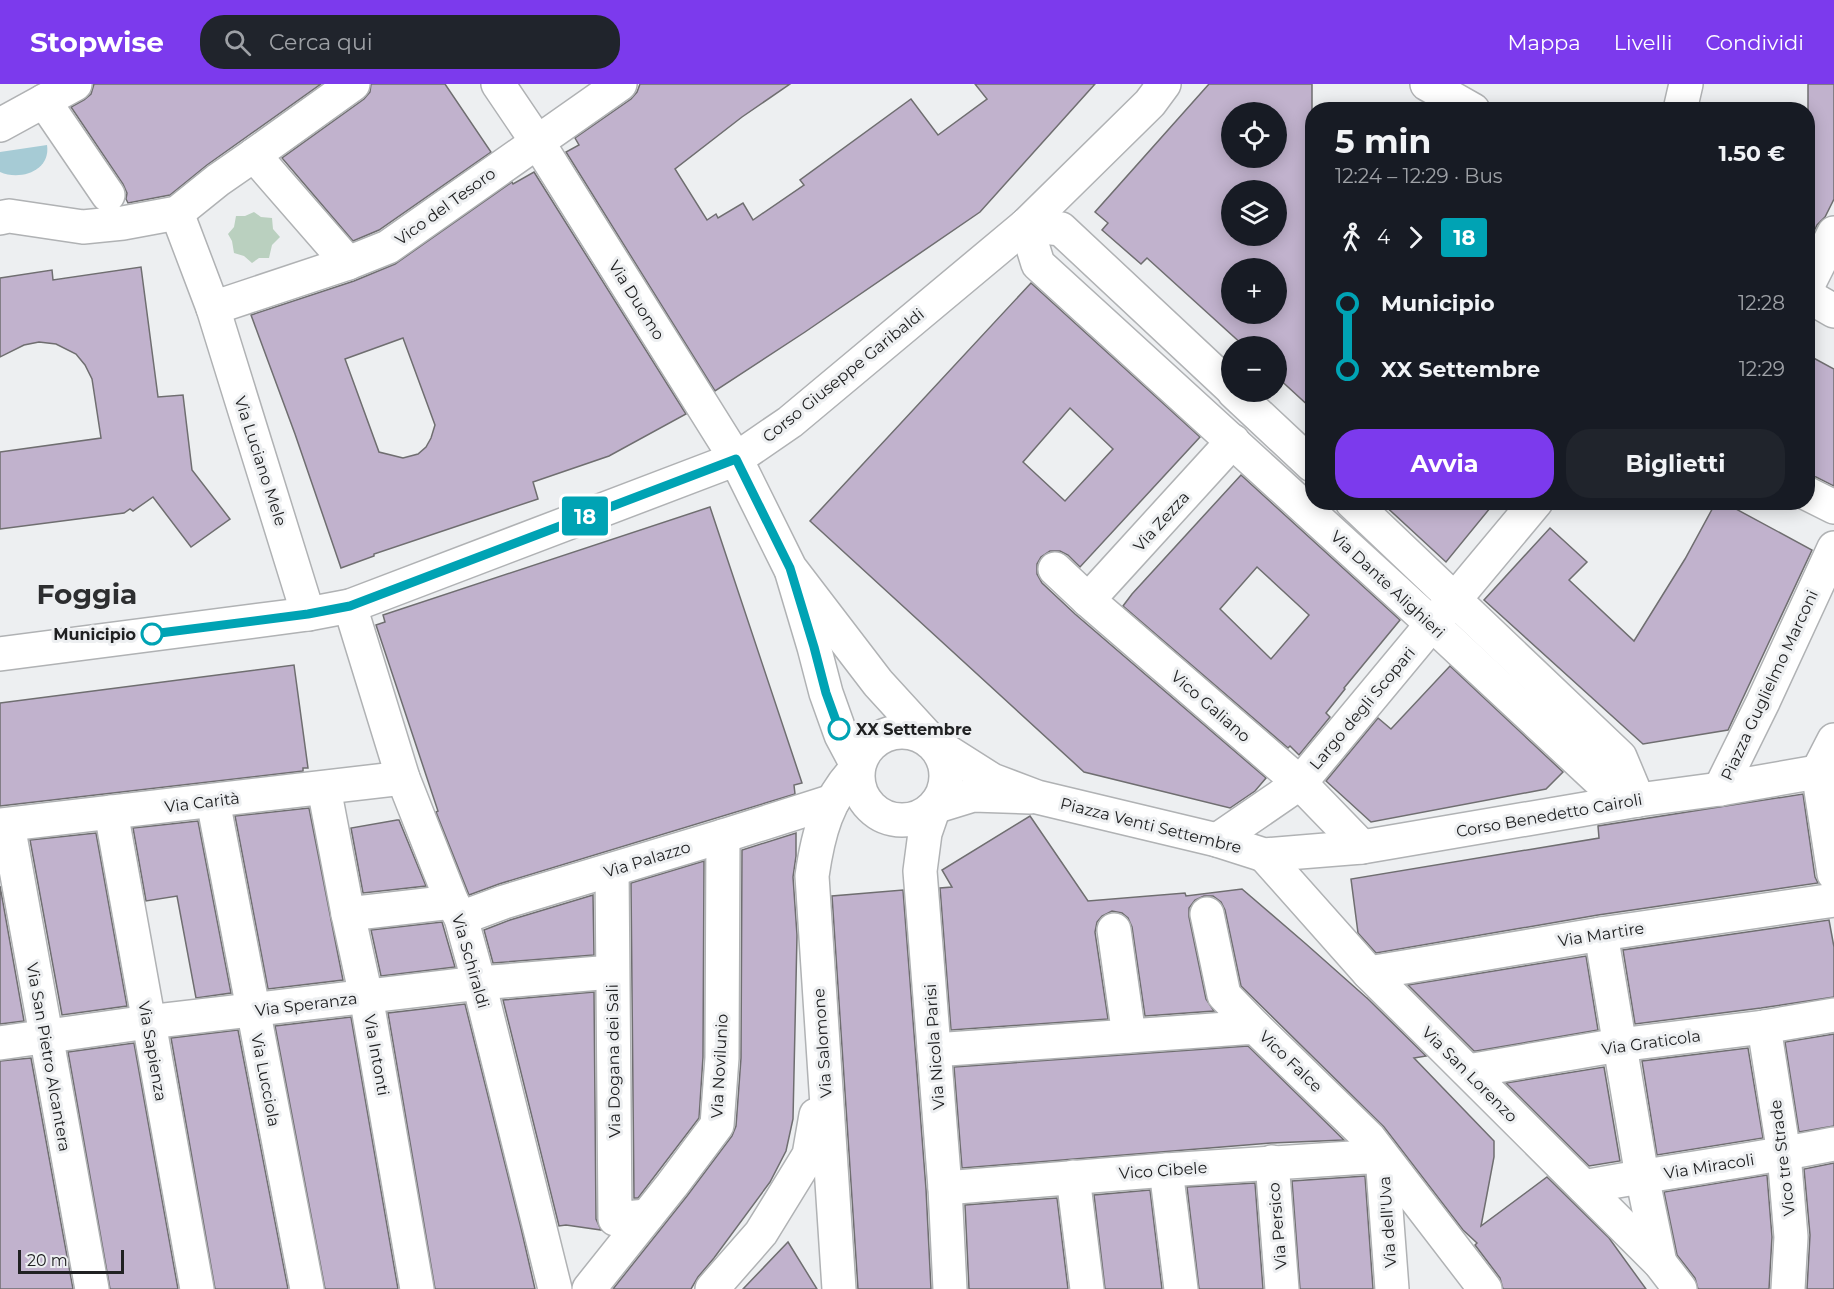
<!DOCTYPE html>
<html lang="it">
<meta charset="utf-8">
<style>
:root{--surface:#171b24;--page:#20242c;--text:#f1f3f6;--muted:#9ea1a6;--accent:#7c3aed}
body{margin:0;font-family:Montserrat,sans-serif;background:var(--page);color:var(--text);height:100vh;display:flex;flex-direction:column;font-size:22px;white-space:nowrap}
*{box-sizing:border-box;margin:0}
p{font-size:20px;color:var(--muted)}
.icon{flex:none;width:33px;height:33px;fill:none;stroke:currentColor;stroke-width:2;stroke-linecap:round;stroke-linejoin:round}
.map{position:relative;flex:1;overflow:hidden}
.details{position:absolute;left:1305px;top:18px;width:510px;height:408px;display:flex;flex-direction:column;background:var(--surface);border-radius:24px;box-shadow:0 3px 15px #0003}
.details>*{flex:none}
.badge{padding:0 12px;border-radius:4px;font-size:21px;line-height:39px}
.buttons{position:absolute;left:1221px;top:18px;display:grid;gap:12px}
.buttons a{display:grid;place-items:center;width:66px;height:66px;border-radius:50%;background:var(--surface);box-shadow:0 3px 15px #0003;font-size:30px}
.scale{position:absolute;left:18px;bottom:15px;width:106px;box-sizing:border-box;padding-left:6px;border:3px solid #202122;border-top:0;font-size:16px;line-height:21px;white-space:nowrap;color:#202122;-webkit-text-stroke:4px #edeff1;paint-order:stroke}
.map>.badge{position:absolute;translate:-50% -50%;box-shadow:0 0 0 3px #fff}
.legs{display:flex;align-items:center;gap:9px;height:66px;padding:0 30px;font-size:20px}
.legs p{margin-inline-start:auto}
.overview{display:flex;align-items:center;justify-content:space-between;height:102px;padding:0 30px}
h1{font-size:33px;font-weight:700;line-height:45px}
.cta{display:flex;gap:12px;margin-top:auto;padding:12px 30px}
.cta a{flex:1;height:69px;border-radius:24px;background:var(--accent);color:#fff;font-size:24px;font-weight:700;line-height:69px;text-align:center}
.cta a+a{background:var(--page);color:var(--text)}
ul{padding:0 30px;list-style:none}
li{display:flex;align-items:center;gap:21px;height:66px;font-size:22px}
li i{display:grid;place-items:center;width:9px;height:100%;margin:0 8px;background:currentColor}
li i::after{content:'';width:15px;height:15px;margin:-8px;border:4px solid;border-radius:50%;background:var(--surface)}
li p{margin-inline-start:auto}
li:first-child i{background:linear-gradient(#0000 50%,currentColor 0)}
li:last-child i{background:linear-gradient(currentColor 50%,#0000 0)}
header{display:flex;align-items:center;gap:36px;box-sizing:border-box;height:84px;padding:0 30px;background:var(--accent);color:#fff}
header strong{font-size:28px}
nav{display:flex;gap:33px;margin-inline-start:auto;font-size:21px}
.search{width:420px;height:54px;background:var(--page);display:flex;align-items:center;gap:15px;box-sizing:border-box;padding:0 21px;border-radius:24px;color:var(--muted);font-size:22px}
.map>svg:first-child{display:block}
.green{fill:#bad0bf}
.water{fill:#a6cbd5}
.building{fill:#c1b2cd;stroke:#6f6e70;stroke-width:1.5;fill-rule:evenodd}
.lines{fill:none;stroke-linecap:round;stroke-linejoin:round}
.street-casing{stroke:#b0b2b4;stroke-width:36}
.secondary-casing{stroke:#b0b2b4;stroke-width:36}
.street{stroke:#fff;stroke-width:33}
.secondary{stroke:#fff;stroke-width:33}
.line-1-casing{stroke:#fff;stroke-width:14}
.line-1{stroke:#00a3b4;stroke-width:9}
.stop-1-dot{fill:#fff;stroke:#00a3b4;stroke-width:3}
.labels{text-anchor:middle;stroke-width:6;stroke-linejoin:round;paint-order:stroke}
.street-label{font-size:16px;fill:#202122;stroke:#edeff1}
.stop-label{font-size:16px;font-weight:bold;fill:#202122;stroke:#edeff1;text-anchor:end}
.town-label{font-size:28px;font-weight:bold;fill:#2d2e30;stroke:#edeff1}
</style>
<header>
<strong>Stopwise</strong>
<div class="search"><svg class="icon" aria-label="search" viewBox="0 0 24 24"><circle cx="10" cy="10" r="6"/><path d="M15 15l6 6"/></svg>Cerca qui</div>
<nav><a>Mappa</a><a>Livelli</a><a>Condividi</a></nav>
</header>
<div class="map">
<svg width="1834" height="1205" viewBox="0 0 1834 1205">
<rect width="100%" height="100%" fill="#edeff1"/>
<path class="green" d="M 254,128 L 261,133 L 272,134 L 273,145 L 280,153 L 272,161 L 269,174 L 259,174 L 252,179 L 244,172 L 234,169 L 232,157 L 228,150 L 234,143 L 236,132 L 245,132 Z"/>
<path class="water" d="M 47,61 C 51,87 20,97 0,88 L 0,68 Z"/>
<g class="building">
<path d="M 94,0 L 321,0 L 207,81 L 170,111 L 128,119 L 126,115 L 127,109 L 123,100 L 71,23 L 84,16 L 91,10 Z"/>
<path d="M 371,0 L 445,0 L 491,68 L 379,146 L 353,157 L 282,74 L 364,15 L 370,8 Z"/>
<path d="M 640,0 L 790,0 L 742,33 L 675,85 L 707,136 L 716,130 L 718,134 L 743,119 L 753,136 L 804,101 L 800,96 L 911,15 L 938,51 L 987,15 L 975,0 L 1095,0 L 980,128 L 805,248 L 715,307 L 566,68 L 579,61 L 575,54 L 631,15 L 637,8 Z"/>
<path d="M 1209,0 L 1312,0 L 1312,325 L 1276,292 L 1276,262 L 1244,262 L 1147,174 L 1141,180 L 1102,146 L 1108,139 L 1095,128 ZM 1232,28 L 1276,28 L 1276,74 L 1232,74 ZM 1232,106 L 1276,106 L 1276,152 L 1232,152 ZM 1232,184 L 1276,184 L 1276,230 L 1232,230 Z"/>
<path d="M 1808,0 L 1834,0 L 1834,115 L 1825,133 L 1817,141 L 1808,160 Z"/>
<path d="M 534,88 L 686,330 L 609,372 L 533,398 L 538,415 L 374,470 L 374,472 L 341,484 L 295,350 L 251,231 L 354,197 L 395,180 L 512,98 L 513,100 ZM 403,254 L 435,341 L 431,354 L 426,363 L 418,370 L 403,374 L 379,368 L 345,275 Z"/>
<path d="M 141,183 L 158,313 L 183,311 L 192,386 L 230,435 L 191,463 L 153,413 L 133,427 L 130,425 L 124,429 L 0,445 L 0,368 L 101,354 L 92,295 L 85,281 L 76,270 L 56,260 L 39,258 L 24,261 L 0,273 L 0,194 L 52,186 L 53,196 Z"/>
<path d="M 1031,199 L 1200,353 L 1080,483 L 1068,471 L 1060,467 L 1050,467 L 1041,473 L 1037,480 L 1037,490 L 1042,499 L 1075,530 L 1266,694 L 1255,707 L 1230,724 L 1084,688 L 810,437 ZM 1070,324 L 1113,365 L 1065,417 L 1023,378 Z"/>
<path d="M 1808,271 L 1834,285 L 1834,402 L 1816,393 L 1808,391 Z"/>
<path d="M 1241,391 L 1400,536 L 1344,604 L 1345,605 L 1326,629 L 1330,633 L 1299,671 L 1290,662 L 1288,664 L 1123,522 L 1132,510 ZM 1257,483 L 1309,531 L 1271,575 L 1220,525 Z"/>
<path d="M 1381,418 L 1495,418 L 1446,478 Z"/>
<path d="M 1716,418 L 1723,418 L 1812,466 L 1728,646 L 1643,660 L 1484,516 L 1550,444 L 1587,478 L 1569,496 L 1634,557 L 1685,475 Z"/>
<path d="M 710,423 L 802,699 L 794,701 L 795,710 L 499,800 L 469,811 L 436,728 L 438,727 L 376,541 L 385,538 L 383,531 Z"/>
<path d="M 294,581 L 308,684 L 303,684 L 303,687 L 0,722 L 0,619 Z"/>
<path d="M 1450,582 L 1563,688 L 1546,705 L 1371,738 L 1326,697 L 1378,634 L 1391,645 Z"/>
<path d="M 1803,710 L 1815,793 L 1818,799 L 1598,831 L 1376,869 L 1358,849 L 1351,795 L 1599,754 L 1598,742 Z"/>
<path d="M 309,724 L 343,896 L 268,905 L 235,732 Z"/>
<path d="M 1030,732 L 1088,817 L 1185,809 L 1186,812 L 1242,805 L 1306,860 L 1368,915 L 1367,914 L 1426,972 L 1414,974 L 1494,1057 L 1494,1073 L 1481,1142 L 1547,1093 L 1609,1154 L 1646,1205 L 1503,1205 L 1500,1194 L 1475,1161 L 1477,1159 L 1463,1146 L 1384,1043 L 1241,902 L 1225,826 L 1221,818 L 1213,812 L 1204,812 L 1195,816 L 1189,824 L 1189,833 L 1206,915 L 1214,927 L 1145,932 L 1132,843 L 1128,834 L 1122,829 L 1112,827 L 1102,832 L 1097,838 L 1095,848 L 1108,935 L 951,946 L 940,804 L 952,803 L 942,786 Z"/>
<path d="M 397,736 L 399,736 L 426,802 L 363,809 L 351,744 Z"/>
<path d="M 198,737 L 231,909 L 196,914 L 177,812 L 146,817 L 133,744 Z"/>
<path d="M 96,749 L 127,922 L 62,931 L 30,756 Z"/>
<path d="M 796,749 L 796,772 L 793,793 L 797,851 L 793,1035 L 786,1067 L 770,1098 L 714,1174 L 698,1193 L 691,1205 L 613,1205 L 687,1112 L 732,1052 L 736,1042 L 741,974 L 742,766 Z"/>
<path d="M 704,777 L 703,973 L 699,1034 L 638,1114 L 634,1114 L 631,799 Z"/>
<path d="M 0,802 L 24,937 L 0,940 Z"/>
<path d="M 903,806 L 926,1105 L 931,1205 L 858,1205 L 832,812 Z"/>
<path d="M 593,811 L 594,871 L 493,879 L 484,846 L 510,836 Z"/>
<path d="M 1829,836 L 1834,863 L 1834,913 L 1761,924 L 1635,940 L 1623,866 Z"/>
<path d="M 442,838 L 455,883 L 381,892 L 371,846 Z"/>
<path d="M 1586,872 L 1598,946 L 1476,967 L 1474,967 L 1408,901 Z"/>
<path d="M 594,908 L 596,1135 L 601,1146 L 566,1141 L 559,1142 L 503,916 Z"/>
<path d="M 465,920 L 521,1144 L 535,1205 L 435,1205 L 388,929 Z"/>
<path d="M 351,933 L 398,1205 L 325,1205 L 275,942 Z"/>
<path d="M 238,946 L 288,1205 L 215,1205 L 171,954 Z"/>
<path d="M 1834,950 L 1834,1042 L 1799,1048 L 1785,958 Z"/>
<path d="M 134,959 L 178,1205 L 110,1205 L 68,968 Z"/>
<path d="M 1248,962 L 1344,1056 L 1271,1059 L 962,1084 L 954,983 Z"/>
<path d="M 1748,964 L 1763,1054 L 1657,1071 L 1642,977 Z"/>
<path d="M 31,974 L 73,1205 L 0,1205 L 0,977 Z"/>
<path d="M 1604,983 L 1620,1077 L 1589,1082 L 1506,999 Z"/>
<path d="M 1834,1079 L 1834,1205 L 1807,1205 L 1810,1151 L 1804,1085 Z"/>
<path d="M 1767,1091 L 1772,1153 L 1769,1205 L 1698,1205 L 1695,1194 L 1677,1171 L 1664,1108 Z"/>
<path d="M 1365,1092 L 1373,1205 L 1300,1205 L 1292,1097 Z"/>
<path d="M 1255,1099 L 1263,1205 L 1199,1205 L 1187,1103 Z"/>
<path d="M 1150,1106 L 1162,1205 L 1105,1205 L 1094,1111 Z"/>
<path d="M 1057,1114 L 1068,1205 L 969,1205 L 965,1121 Z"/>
<path d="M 788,1158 L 817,1205 L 743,1205 Z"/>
</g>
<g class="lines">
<g class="street-casing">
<g id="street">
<path d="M 498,0 L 542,65 L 736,375 L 790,338 L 1026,141 L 1150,19 L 1164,0"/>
<path d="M 1427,0 L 1473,26"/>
<path d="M 44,17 L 108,111"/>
<path d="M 1680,26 L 1686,0"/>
<path d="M 0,41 L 75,0"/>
<path d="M 254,71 L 353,0"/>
<path d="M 177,129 L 213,224 L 308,530"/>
<path d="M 0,134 L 9,132 L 83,143 L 123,139 L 177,129 L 218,96 L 254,71 L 348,179 L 213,224"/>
<path d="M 1026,141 L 1038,180 L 1432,540 L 1598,695 L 1638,716"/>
<path d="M 1026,141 L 1061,145 L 1232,305"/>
<path d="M 348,179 L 388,163 L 620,0"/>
<path d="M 1808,201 L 1834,149"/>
<path d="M 1808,212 L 1834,227"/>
<path d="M 1234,308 L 1312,381"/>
<path d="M 1808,410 L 1834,423"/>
<path d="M 1352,418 L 1620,673 L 1638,716"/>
<path d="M 1055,485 L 1088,516 L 1300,699 L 1362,763"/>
<path d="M 792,489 L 814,563 L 826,609 L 841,651 L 858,683"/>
<path d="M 1088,516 L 1233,357"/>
<path d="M 350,522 L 403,694 L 452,818 L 461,834 L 479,899 L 555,1205"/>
<circle cx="902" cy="692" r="44"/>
<path d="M 1834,656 L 1818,687 L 1834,790"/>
<path d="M 324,704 L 348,830 L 366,912 L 417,1205"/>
<path d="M 1720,705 L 1763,618 L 1834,464"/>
<path d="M 213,717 L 307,1205"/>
<path d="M 934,723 L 925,749 L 920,787 L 945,1104 L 950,1205"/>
<path d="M 934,723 L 973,711 L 1030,713"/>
<path d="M 111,728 L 197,1205"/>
<path d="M 0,741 L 403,694"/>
<path d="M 8,741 L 92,1205"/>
<path d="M 1217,756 L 1300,699 L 1432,540 L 1455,515 L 1536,418"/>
<path d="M 1264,771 L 1369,889 L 1660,1179 L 1680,1205"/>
<path d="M 612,786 L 615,1135 L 647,1132"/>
<path d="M 348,830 L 452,818"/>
<path d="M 1207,830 L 1224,911 L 1255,943"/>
<path d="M 461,834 L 504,818 L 723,752 L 833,717"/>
<path d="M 1114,846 L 1129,952"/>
<path d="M 1601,850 L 1642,1092 L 1660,1179"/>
<path d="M 1369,889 L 1601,850 L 1834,816"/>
<path d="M 1764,943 L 1784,1070 L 1791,1153 L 1788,1205"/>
<path d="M 0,959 L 148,938 L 479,899 L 612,888"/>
<path d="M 934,966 L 1255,943 L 1369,1054 L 1485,1205"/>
<path d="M 1468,987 L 1619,961 L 1764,943 L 1834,931"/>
<path d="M 1272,1078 L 1282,1205"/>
<path d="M 1166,1086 L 1181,1205"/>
<path d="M 1073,1093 L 1087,1205"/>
<path d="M 1584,1103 C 1667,1087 1751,1077 1834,1060"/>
<path d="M 945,1104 L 1166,1086 L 1382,1072 L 1392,1205"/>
<path d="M 589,1205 L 672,1101 L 717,1041 L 722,974 L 723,752"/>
<path d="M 712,1205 L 761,1149 L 809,1071 L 816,1031"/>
<path d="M 839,1205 L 812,792 C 818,750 827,714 858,683"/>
</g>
</g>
<g class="secondary-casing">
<path id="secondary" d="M 0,570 L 308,530 L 350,522 L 736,375 L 790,484 L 878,599 L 932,658 L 992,696 L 1037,713 L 1217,756 L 1264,771 L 1362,763 L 1638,716 L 1720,705 L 1834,685"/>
</g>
<use href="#street" class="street"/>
<use href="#secondary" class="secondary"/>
</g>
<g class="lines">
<g class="line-1-casing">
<path id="line-1" d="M 152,550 L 308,530 L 350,522 L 736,375 L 790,484 L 814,563 L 826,609 L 839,645"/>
</g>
<use href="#line-1" class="line-1"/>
</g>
<g class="stop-1-dot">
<circle cx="152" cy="550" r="10"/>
<circle cx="839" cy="645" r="10"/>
</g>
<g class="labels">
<g class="street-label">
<text transform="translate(445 122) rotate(-36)" y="6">Vico del Tesoro</text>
<text transform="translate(637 216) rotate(58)" y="6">Via Duomo</text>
<text transform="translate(843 291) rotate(-39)" y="6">Corso Giuseppe Garibaldi</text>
<text transform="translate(261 377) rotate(72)" y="6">Via Luciano Mele</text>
<text transform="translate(1161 437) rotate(-48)" y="6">Via Zezza</text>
<text transform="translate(1388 500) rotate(43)" y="6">Via Dante Alighieri</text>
<text transform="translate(1769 601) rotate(-65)" y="6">Piazza Guglielmo Marconi</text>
<text transform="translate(1211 622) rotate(41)" y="6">Vico Galiano</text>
<text transform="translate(1362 624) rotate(-50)" y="6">Largo degli Scopari</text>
<text transform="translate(202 718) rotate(-7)" y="6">Via Carità</text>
<text transform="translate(1549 731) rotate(-10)" y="6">Corso Benedetto Cairoli</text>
<text transform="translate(1151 741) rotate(14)" y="6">Piazza Venti Settembre</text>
<text transform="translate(647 775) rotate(-17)" y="6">Via Palazzo</text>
<text transform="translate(1601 850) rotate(-9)" y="6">Via Martire</text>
<text transform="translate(471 877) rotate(74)" y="6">Via Schiraldi</text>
<text transform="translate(306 920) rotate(-7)" y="6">Via Speranza</text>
<text transform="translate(1651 958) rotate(-8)" y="6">Via Graticola</text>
<text transform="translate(822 959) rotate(-94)" y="6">Via Salomone</text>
<text transform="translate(934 963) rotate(-94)" y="6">Via Nicola Parisi</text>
<text transform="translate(153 967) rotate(80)" y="6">Via Sapienza</text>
<text transform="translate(377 971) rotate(80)" y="6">Via Intonti</text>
<text transform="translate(49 973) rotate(80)" y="6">Via San Pietro Alcantera</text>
<text transform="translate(613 977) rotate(-91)" y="6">Via Dogana dei Sali</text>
<text transform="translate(1291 977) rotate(44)" y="6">Vico Falce</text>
<text transform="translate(719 982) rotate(-87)" y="6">Via Novilunio</text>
<text transform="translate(1470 990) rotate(45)" y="6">Via San Lorenzo</text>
<text transform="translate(266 996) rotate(79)" y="6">Via Lucciola</text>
<text transform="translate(1782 1074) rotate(-97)" y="6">Vico tre Strade</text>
<text transform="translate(1709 1082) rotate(-9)" y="6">Via Miracoli</text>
<text transform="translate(1163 1086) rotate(-4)" y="6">Vico Cibele</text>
<text transform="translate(1387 1138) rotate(-94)" y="6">Via dell'Uva</text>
<text transform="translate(1277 1142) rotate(-95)" y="6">Via Persico</text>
</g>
<g class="stop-label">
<text x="136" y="556">Municipio</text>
<text x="856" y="651" text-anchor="start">XX Settembre</text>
</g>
<g class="town-label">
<text x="87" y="520">Foggia</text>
</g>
</g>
</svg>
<div class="buttons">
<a><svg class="icon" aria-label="locate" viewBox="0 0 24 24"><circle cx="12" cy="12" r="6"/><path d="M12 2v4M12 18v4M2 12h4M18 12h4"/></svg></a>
<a><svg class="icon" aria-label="layers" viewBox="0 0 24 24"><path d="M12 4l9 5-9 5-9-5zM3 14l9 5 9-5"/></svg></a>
<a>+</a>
<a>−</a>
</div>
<div class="scale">20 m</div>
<b class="badge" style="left:585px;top:432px;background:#00a3b4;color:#fff">18</b>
<section class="details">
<div class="overview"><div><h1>5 min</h1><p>12:24 – 12:29 · Bus</p></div><b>1.50 €</b></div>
<div class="legs"><svg class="icon" aria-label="walk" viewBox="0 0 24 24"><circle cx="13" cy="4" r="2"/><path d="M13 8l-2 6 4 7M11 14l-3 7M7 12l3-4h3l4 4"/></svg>4<svg class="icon" aria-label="forward" viewBox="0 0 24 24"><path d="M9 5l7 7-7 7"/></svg><b class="badge" style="background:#00a3b4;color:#fff">18</b></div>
<ul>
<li><i style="color:#00a3b4"></i><b>Municipio</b><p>12:28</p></li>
<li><i style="color:#00a3b4"></i><b>XX Settembre</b><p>12:29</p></li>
</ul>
<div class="cta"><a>Avvia</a><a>Biglietti</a></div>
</section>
</div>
